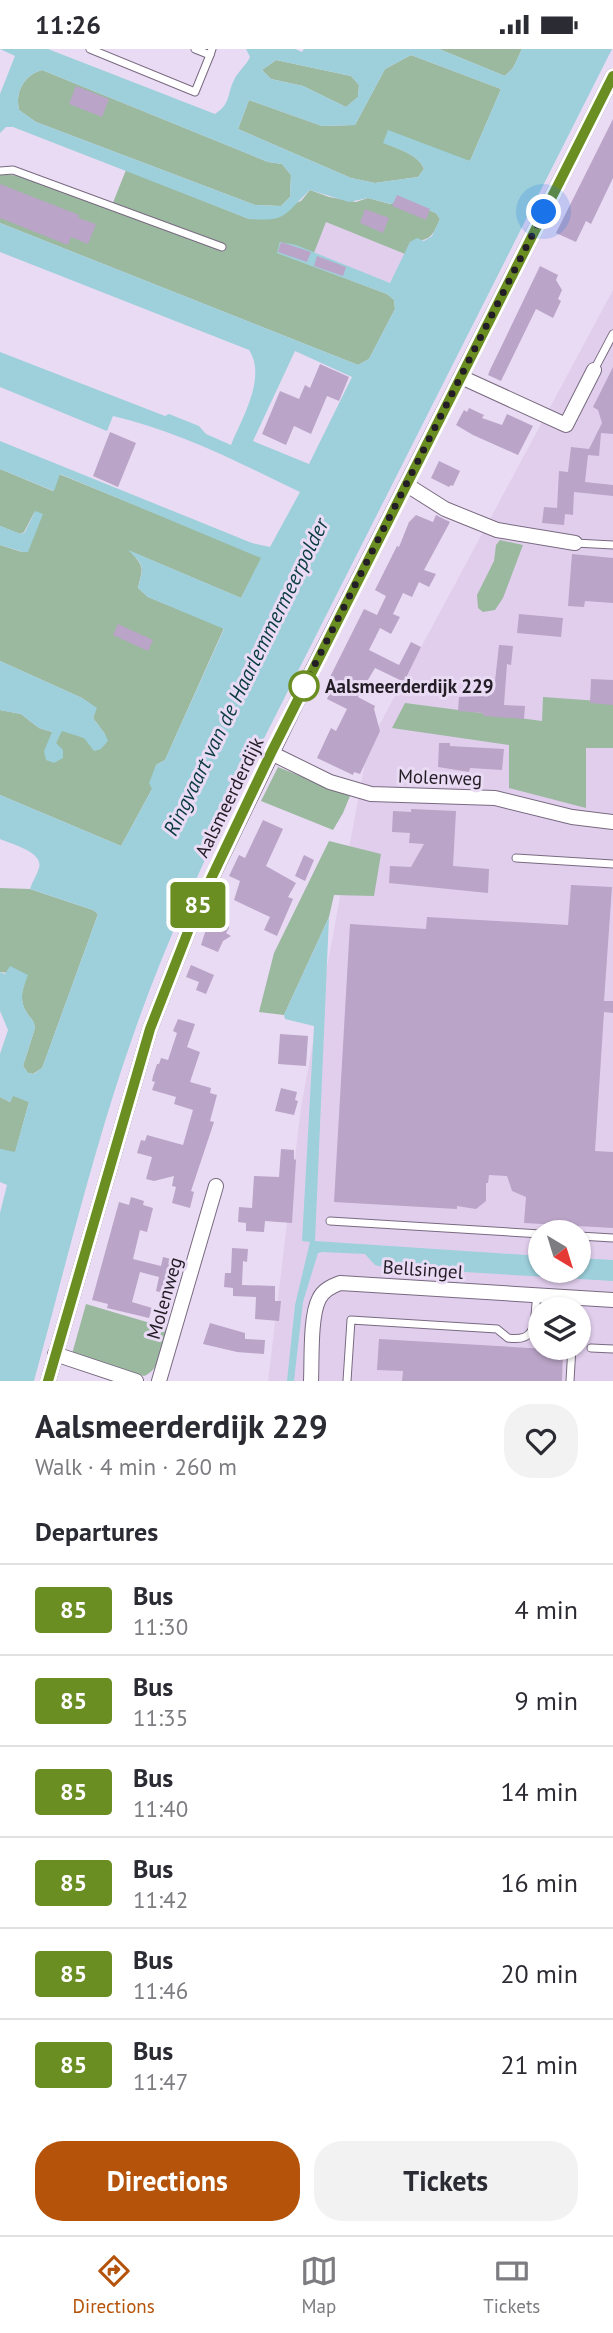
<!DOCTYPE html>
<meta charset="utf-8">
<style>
:root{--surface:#fff;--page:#f2f2f3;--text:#2b2b33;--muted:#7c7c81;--line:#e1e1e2;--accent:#b45309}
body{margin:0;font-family:"PT Sans",sans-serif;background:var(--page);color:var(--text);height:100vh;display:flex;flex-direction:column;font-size:26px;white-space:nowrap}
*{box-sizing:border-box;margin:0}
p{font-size:23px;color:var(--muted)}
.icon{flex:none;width:38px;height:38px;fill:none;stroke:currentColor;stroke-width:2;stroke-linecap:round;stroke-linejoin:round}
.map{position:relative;height:1332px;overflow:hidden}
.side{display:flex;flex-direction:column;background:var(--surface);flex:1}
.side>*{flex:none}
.badge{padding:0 14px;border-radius:5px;font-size:24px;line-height:46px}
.needle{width:46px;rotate:142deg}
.tools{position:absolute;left:528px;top:1171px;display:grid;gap:14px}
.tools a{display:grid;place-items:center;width:63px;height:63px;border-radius:50%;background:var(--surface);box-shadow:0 2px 5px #0004;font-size:35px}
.you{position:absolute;width:35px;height:35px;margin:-18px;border:5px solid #fff;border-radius:50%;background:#1a73e8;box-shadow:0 0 0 10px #1a73e833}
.map>.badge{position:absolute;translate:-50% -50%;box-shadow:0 0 0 4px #fff}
h2{padding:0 35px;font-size:26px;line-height:63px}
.round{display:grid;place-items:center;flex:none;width:74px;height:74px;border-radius:28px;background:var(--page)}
.headline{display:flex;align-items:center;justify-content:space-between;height:119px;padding:0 35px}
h1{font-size:33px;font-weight:800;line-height:52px}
.button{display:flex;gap:14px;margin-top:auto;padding:14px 35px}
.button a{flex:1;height:80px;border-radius:28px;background:var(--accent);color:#fff;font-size:28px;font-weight:800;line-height:80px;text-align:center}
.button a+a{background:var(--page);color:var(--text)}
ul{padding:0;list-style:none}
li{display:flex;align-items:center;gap:21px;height:91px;padding:0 35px;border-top:2px solid var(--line)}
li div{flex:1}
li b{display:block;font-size:26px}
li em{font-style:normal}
li .badge{min-width:77px;font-weight:700;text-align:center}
.status{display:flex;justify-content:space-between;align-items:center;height:49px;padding:0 35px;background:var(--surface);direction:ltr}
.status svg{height:19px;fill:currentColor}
.tab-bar{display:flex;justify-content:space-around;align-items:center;height:98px;border-top:2px solid var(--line);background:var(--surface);font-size:19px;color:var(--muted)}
.tab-bar a{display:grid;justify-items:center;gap:4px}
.tab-bar .current{color:var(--accent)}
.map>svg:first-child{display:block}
.built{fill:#e1ceed;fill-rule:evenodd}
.green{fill:#9ab99f}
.water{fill:#9dd0db;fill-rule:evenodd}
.building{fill:#baa4c7}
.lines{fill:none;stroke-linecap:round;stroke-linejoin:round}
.service-casing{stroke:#786a80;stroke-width:9}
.minor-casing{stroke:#786a80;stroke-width:16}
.service{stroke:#fff;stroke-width:7}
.minor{stroke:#fff;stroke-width:14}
.line-casing{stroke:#fff;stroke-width:16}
.line{stroke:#6b8e23;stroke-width:10}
.walk{stroke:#231d26;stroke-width:7;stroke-dasharray:0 12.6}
.stop-dot{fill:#fff;stroke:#6b8e23;stroke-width:3.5}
.labels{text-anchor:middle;stroke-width:6;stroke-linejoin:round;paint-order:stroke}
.stop-label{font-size:19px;font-weight:bold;fill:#231d26;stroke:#eadbf4;text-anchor:start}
.street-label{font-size:19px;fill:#231d26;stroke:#eadbf4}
.water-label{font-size:21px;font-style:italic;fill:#0a3b43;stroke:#eadbf4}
</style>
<div class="status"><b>11:26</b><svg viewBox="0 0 49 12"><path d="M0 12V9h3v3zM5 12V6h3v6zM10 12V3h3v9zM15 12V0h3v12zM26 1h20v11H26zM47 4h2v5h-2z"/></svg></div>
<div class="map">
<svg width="613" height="1332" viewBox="0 0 613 1332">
<rect width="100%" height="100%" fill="#eadbf4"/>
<g class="built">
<path d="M 326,173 L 405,205 L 390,234 L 314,204 Z"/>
<path d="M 613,241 L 613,1332 L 268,1332 L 301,1058 L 368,697 ZM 541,1183 L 579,1183 L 579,1222 L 541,1222 ZM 541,1260 L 579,1260 L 579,1298 L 541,1298 Z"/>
</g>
<g class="green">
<path d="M 439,0 L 522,0 L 513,19 L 505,27 Z"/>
<path d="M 411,6 L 501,40 L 470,112 L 384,94 C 398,100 418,105 424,120 L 418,128 L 375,134 L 351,129 L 238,80 L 249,51 L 322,77 L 355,76 L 385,20 Z"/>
<path d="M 276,11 L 351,27 L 359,36 L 358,48 L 346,58 L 303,37 L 271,30 L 262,21 Z"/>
<path d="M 42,21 L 268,113 L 282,115 L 291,126 L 290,148 L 281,157 L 255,156 L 36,73 L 19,61 C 15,43 24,26 42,21 Z"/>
<path d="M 126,121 L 249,170 L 301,152 L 310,141 L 329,148 L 356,153 L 368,149 L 390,155 L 399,152 L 410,154 L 436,164 L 440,170 C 432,188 431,191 410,193 L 405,205 L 326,173 L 314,204 L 280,193 L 278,204 L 387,245 L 394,251 L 395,260 L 369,310 L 358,316 L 0,174 L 0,125 L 44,129 L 112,156 Z"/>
<path d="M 0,420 L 53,442 L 59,425 L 262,508 L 241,549 L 130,502 C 145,519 143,518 138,539 L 148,548 L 224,579 L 165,711 L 156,716 L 152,740 L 121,797 L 0,746 L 0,661 L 21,665 L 39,679 L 52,683 L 56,694 L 61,682 L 66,681 L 84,689 L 105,685 L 93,669 L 96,659 L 82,649 L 0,612 L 0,496 L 22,503 L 35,462 L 24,483 L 20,485 L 0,477 Z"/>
<path d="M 500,491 L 523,496 L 503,549 L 495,561 L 483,563 L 478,559 L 477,546 L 494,512 L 496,496 Z"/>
<path d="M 543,648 L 613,653 L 613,699 L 586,699 L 586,759 L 509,739 L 509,696 L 392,679 L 405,654 L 542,672 Z"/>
<path d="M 278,718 L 350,747 L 343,764 L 333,781 L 261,752 Z"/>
<path d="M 329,792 L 381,805 L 374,847 L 334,846 L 329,868 L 284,966 L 259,963 L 274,904 Z"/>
<path d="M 0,839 L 30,840 L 93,861 L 98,865 L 44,1014 L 42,1019 L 33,1025 L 28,1024 L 23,1017 L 35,979 C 34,971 31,970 27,964 C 18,950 23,940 27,926 L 0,923 Z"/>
<path d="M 13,1046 L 29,1053 L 15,1104 L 0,1100 L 0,1048 L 10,1053 Z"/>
<path d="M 86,1255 L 167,1279 C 163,1295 161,1321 144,1327 L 72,1305 Z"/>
</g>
<g class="water">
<path d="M 0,0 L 48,0 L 215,65 C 231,55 227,45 234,31 C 238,22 246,17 250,8 L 246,0 L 295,0 L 302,3 L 304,0 L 439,0 L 505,27 L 513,19 L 522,0 L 612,0 L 239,739 C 200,820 163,900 134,984 C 94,1097 66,1216 34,1332 L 0,1332 L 0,1164 L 7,1136 L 0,1133 L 0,1100 L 15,1103 L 29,1053 L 13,1047 L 10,1053 L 0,1048 L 0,1005 L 8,981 L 0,962 L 0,923 L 5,925 L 10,917 L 28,926 C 23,940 18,950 27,964 C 31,970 34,971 35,979 L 23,1017 L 28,1024 L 34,1025 L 42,1019 L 44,1014 L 98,865 L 93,861 L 30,840 C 32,833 37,826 39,819 C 44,803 11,795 0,790 L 0,746 L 121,797 L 152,740 L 149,734 L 156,716 L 165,711 L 224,580 L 148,548 L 138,539 C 144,517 145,517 128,501 L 241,549 L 261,509 L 60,425 L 54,442 L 0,420 L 0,392 L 252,494 L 270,498 L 300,443 C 240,414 178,382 113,367 L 107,382 L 0,338 L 0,303 L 165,367 L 169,365 L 199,377 L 206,385 L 231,396 C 242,369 267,328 249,301 L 0,203 L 0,174 L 358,316 L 369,310 L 395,260 L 394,251 L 387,245 L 277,204 L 280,193 L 296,196 L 390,234 L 410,193 L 417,189 L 424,192 L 432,187 L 440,170 L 436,164 L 410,154 L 399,152 L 391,155 L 368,149 L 349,153 L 310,141 C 284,165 288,173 249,170 L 13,78 L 6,78 L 0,84 L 0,45 L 15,7 ZM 411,6 L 501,40 L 470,112 L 388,81 L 383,94 C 398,100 418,105 424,120 L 418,128 L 375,134 L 351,129 L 238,80 L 249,51 L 322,77 L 355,76 L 385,20 ZM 276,11 L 351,27 L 359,36 L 358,48 L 346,58 L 303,37 L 271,30 L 262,21 ZM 42,21 L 268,113 L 282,115 L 291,126 L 290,148 L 281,157 L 255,156 L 36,73 L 19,61 C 15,43 24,26 42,21 ZM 295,302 L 352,328 L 309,415 L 253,392 Z"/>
<path d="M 35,462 L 43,465 L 28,503 L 23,503 L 0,496 L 0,477 L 21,485 L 25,483 Z"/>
<path d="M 0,612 L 82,649 L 97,659 L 93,669 L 105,685 L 108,692 L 101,700 L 94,702 L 84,689 L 62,682 L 56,694 L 63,701 L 63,709 L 54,714 L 46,711 L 44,702 L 52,683 L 39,679 L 21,665 L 0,661 Z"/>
<path d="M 329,868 L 315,1192 L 541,1207 L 541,1222 L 579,1222 L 579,1209 L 613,1211 L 613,1232 L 382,1218 L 375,1216 L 365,1205 L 322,1203 L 318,1204 L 303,1253 L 294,1332 L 287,1332 L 295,1256 L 310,1193 L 302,1192 L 314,977 L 285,970 L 284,966 Z"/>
</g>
<g class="building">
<path d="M 76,37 L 109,50 L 102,68 L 69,55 Z"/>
<path d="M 613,70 L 613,129 L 591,175 L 586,172 L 576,193 L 556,184 Z"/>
<path d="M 0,135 L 79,166 L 78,169 L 96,175 L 88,195 L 71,188 L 68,196 L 0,169 Z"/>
<path d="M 397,146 L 430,160 L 426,171 L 392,157 Z"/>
<path d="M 365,160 L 389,169 L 383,184 L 360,174 Z"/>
<path d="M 281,193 L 311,203 L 307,213 L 278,203 Z"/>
<path d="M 317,207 L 346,218 L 343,227 L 314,217 Z"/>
<path d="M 540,217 L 558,226 L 556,231 L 562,241 L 558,250 L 561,252 L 553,269 L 536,260 L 501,332 L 488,326 L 490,321 Z"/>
<path d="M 320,315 L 349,328 L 339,352 L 327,347 L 311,385 L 294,377 L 286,396 L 262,385 L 280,342 L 299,350 L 305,336 L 310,339 Z"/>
<path d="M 613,318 L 613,385 L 601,384 L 599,407 L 588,406 L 585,433 L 613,436 L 613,447 L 574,443 L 573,466 L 565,465 L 564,476 L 542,474 L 544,458 L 557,459 L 559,422 L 568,423 L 571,398 L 589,400 L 602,374 L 598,361 L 593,358 Z"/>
<path d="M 469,359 L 484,366 L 482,369 L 502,376 L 507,365 L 533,377 L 518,406 L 473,386 L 456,376 L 464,361 L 467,363 Z"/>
<path d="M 110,383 L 136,394 L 118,438 L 93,427 Z"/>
<path d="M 439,412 L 460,422 L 453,437 L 451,436 L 449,438 L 431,429 Z"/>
<path d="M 416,466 L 433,473 L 436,466 L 450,473 L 424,521 L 436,525 L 429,538 L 419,533 L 412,548 L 403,544 L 393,565 L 400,568 L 391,585 L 380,579 L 369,601 L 399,616 L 411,593 L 421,598 L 404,633 L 375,619 L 358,648 L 375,657 L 374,660 L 380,682 L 360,725 L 354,723 L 353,726 L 317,709 L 331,679 L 336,682 L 347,660 L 327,650 L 332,639 L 326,636 L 364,560 L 377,566 L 386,547 L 375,541 L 397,497 L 399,498 L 409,473 Z"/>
<path d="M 572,505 L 613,509 L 613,554 L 585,552 L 584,558 L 568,557 Z"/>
<path d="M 519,565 L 563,569 L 561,588 L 517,584 Z"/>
<path d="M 118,575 L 153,591 L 148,602 L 113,586 Z"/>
<path d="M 499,596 L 513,597 L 511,616 L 507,615 L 504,656 L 525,657 L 524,670 L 483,667 L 483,664 L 458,662 L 459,648 L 489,647 L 490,632 L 495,632 Z"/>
<path d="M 591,630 L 613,631 L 613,656 L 590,654 Z"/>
<path d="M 439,694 L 450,694 L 450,697 L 504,700 L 502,721 L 470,719 L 469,723 L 438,718 Z"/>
<path d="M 411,760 L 456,762 L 453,817 L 489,820 L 488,844 L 389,834 L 390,817 L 411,818 L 424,795 L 409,794 L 410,784 L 392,783 L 393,762 L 411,763 Z"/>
<path d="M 263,771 L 283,780 L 266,817 L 296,834 L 288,848 L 293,850 L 277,887 L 264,881 L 270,868 L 234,851 L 240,832 L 229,827 L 239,806 L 245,809 Z"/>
<path d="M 304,806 L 314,811 L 305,832 L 295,827 Z"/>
<path d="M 571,836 L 612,838 L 604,952 L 613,952 L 613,964 L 604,963 L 595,1102 L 613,1103 L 613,1179 L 524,1174 L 526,1148 L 512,1142 L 507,1127 L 489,1126 L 488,1134 L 486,1134 L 486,1152 L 476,1160 L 457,1157 L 457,1160 L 334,1153 L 350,875 L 426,880 L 427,868 L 568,876 Z"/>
<path d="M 227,863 L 229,879 L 226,884 L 231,887 L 223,892 L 218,903 L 201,896 L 210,868 L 217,871 Z"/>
<path d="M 191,916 L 214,926 L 206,945 L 196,941 L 199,933 L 186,928 Z"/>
<path d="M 178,970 L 195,975 L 187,998 L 200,1003 L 190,1033 L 211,1039 L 210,1044 L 217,1046 L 210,1072 L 214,1073 L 191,1142 L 194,1143 L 190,1159 L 172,1154 L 176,1138 L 172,1137 L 174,1127 L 154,1132 L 146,1130 L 152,1108 L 137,1104 L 141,1091 L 145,1092 L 147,1086 L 183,1096 L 193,1061 L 174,1055 L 176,1048 L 152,1041 L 155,1033 L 152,1032 L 153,1027 L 157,1015 L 159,1015 L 161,1009 L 168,1011 L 177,984 L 173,982 Z"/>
<path d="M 280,985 L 308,987 L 306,1017 L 278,1015 Z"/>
<path d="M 281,1039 L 297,1043 L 295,1051 L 298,1052 L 294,1066 L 275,1062 Z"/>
<path d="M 281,1100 L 294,1101 L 294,1110 L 296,1111 L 292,1174 L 265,1172 L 264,1183 L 246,1182 L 246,1174 L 238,1173 L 239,1158 L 252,1159 L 254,1127 L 279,1128 Z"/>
<path d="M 131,1148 L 144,1152 L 143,1156 L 153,1159 L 147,1183 L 140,1181 L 133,1210 L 161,1217 L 163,1208 L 175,1211 L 167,1245 L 156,1242 L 159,1228 L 140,1223 L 132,1253 L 152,1259 L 149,1269 L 107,1259 L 108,1255 L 92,1251 L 119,1153 L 129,1156 Z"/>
<path d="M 232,1199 L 248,1200 L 247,1213 L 243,1212 L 242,1236 L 275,1237 L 275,1252 L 281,1252 L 279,1272 L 255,1270 L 256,1248 L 233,1247 L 233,1239 L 224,1238 L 225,1224 L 231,1224 Z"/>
<path d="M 210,1274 L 245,1284 L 245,1290 L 265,1291 L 264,1305 L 237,1303 L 203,1295 Z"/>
<path d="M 379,1290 L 563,1301 L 562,1332 L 402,1332 L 403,1322 L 377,1321 Z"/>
</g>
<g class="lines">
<g class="service-casing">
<g id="service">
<path d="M 90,0 L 195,43 L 210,6"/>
<path d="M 195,0 L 210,6 L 212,0"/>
<path d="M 0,122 L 13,121 L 222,198"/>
<path d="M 594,321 L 613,285"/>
<path d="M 575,494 L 613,496"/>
<path d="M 516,809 L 613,815"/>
<path d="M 330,1172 L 541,1185"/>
<path d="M 579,1187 L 613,1189"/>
<path d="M 591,1299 L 613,1300"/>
<path d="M 347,1332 L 351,1271 L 497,1280 L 508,1289 C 540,1294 533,1269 537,1247"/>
<path d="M 570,1332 L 572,1298"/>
</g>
</g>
<g class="minor-casing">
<g id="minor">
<path d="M 461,328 L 566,376 L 594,321"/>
<path d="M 407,436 L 445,460 L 497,481 L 575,494"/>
<path d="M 271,704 L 330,733 L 371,745 L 495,749 L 572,768 L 613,773"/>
<path d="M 55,1305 L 136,1332"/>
<path d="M 48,1332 L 150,980 L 198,857 L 305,636 L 613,27"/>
<path d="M 159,1332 L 216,1137"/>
<path d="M 311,1332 C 312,1311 310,1267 319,1250 C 323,1241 332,1237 340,1234 L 613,1251"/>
</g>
</g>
<use href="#service" class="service"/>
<use href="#minor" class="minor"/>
</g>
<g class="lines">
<g class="line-casing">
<path id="line" d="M 48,1332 L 150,980 L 198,857 L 271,704 L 613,27"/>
</g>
<use href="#line" class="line"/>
<path class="walk" d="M 304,637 L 544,163"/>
</g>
<circle class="stop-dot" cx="304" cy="637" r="14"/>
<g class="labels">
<g class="stop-label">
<text x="325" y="644">Aalsmeerderdijk 229</text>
</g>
<g class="street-label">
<text transform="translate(440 728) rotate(2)" y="7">Molenweg</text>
<text transform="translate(229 748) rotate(-64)" y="7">Aalsmeerderdijk</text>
<text transform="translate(423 1220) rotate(4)" y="7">Bellsingel</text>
<text transform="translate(164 1249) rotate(-74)" y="7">Molenweg</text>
</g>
<g class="water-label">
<text transform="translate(246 628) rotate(-64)" y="7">Ringvaart van de Haarlemmermeerpolder</text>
</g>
</g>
</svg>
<div class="tools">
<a><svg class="needle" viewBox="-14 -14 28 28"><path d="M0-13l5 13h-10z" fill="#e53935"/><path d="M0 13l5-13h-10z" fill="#7c7c81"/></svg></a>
<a><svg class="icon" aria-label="layers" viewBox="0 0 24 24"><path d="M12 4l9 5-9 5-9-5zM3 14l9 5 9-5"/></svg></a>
</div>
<div class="you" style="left:544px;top:163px"></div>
<b class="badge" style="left:198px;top:856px;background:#6b8e23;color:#fff">85</b>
</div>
<section class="side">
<div class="headline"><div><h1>Aalsmeerderdijk 229</h1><p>Walk · 4 min · 260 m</p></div><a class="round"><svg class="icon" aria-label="heart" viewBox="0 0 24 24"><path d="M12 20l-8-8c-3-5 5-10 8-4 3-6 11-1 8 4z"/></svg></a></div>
<h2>Departures</h2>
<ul>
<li><span class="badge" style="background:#6b8e23;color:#fff">85</span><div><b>Bus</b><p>11:30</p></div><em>4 min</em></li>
<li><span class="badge" style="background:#6b8e23;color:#fff">85</span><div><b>Bus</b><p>11:35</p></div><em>9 min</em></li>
<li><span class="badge" style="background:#6b8e23;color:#fff">85</span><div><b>Bus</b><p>11:40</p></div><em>14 min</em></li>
<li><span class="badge" style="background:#6b8e23;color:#fff">85</span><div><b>Bus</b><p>11:42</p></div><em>16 min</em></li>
<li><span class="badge" style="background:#6b8e23;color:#fff">85</span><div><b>Bus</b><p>11:46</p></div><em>20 min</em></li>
<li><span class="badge" style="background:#6b8e23;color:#fff">85</span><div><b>Bus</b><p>11:47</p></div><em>21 min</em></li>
</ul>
<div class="button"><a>Directions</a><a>Tickets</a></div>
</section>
<nav class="tab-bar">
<a class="current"><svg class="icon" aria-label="directions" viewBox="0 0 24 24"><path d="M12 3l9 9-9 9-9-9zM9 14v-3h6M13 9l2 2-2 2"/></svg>Directions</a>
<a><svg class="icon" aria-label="map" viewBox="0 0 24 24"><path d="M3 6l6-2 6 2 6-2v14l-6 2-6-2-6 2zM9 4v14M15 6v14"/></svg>Map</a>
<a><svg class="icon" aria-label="tickets" viewBox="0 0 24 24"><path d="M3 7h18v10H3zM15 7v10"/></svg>Tickets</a>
</nav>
